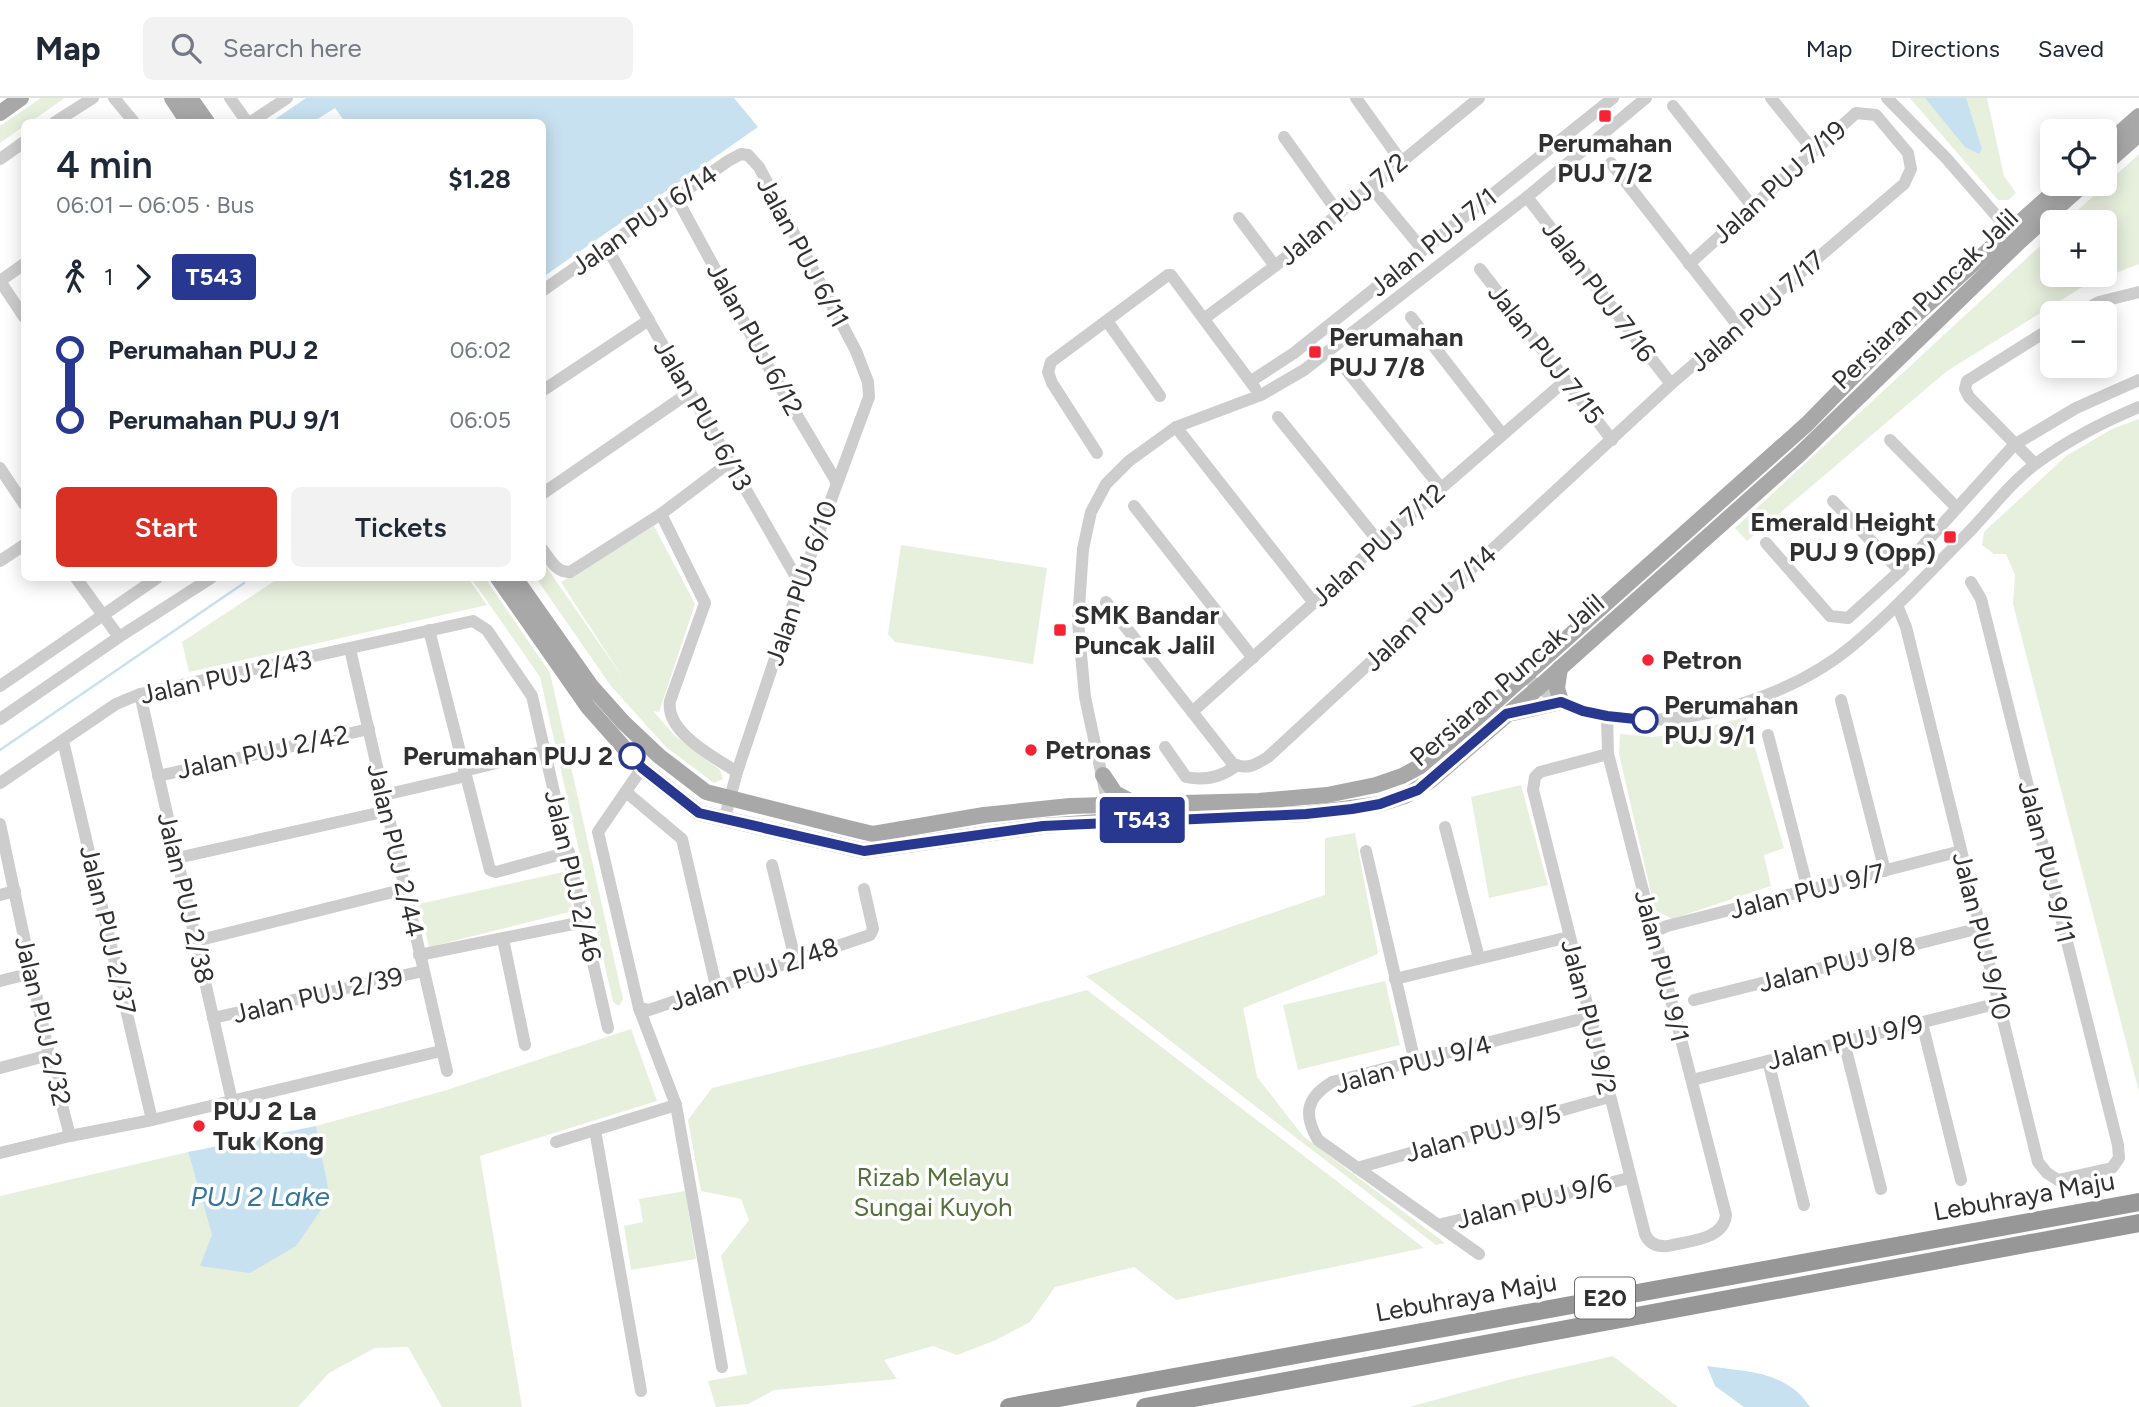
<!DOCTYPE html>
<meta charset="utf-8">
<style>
:root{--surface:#fff;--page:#f2f2f3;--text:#1f2937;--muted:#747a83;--line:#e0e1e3;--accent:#d93025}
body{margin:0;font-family:Figtree,sans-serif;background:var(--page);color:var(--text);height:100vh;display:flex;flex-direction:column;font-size:26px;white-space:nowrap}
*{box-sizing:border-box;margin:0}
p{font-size:23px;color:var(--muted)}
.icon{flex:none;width:38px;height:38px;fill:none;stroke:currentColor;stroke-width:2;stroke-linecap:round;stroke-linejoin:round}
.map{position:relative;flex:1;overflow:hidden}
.details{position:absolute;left:21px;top:21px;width:525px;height:462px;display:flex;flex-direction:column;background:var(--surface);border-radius:10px;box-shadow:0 4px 18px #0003}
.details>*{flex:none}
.badge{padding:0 14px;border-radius:5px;font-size:24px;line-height:46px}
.tools{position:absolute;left:2040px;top:21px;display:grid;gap:14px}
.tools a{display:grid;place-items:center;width:77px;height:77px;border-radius:10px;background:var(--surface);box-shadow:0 4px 18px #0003;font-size:35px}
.map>.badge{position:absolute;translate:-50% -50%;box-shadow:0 0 0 4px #fff}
.legs{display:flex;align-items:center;gap:10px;height:77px;padding:0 35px;font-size:23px}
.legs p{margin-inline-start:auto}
.head{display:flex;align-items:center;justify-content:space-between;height:119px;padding:0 35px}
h1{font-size:38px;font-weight:600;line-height:52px}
.primary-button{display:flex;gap:14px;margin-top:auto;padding:14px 35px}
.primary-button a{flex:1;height:80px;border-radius:10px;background:var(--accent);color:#fff;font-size:28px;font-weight:600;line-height:80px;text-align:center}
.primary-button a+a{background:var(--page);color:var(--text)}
ul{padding:0 35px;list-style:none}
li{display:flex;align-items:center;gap:24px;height:70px;font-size:26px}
li i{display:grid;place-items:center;width:10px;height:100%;margin:0 9px;background:currentColor}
li i::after{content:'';width:18px;height:18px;margin:-9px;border:5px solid;border-radius:50%;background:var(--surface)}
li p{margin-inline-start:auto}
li:first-child i{background:linear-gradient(#0000 50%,currentColor 0)}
li:last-child i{background:linear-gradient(currentColor 50%,#0000 0)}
header{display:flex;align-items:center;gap:42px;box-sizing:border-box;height:98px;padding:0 35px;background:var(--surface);border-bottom:2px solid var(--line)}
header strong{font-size:33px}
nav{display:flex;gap:38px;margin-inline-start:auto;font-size:24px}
.search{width:490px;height:63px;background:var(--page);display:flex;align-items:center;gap:18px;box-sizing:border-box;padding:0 24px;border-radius:10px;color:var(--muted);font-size:26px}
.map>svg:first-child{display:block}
.green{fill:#e7efdd}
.water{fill:#c8e1f0}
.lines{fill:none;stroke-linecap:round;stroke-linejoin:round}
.stream{stroke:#c8e1f0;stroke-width:2.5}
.minor{stroke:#cdcdcd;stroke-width:12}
.major{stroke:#a8a8a8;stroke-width:16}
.highway{stroke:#979797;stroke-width:18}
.line-1-casing{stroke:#fff;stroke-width:16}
.line-1{stroke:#283890;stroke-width:10}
.poi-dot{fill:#f62335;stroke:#fff;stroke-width:2.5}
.stop-1-dot{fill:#fff;stroke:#283890;stroke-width:3.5}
.labels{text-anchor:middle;stroke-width:7;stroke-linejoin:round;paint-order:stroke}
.shield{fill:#fff;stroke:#6e6e6e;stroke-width:2}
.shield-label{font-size:24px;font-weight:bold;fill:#303030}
.poi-label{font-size:26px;font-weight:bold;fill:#303030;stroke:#fff;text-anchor:start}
.street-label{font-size:26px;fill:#303030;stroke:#fff}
.stop-label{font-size:26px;font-weight:bold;fill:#303030;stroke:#fff;text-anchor:start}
.park-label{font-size:26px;fill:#547139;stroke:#fff}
.water-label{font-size:28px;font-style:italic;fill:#35759c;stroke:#fff}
</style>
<header>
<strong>Map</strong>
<div class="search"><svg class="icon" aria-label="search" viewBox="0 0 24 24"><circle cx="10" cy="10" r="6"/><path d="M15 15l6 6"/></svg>Search here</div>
<nav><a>Map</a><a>Directions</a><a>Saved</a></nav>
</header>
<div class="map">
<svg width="2139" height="1309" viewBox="0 0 2139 1309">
<rect width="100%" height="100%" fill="#fff"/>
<g class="green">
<path d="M 41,0 L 65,0 L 30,24 L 24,24 L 24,28 L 0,45 L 0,28 Z"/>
<path d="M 1910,0 L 1987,0 L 2004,78 L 2016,95 L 2008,102 L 1998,102 Z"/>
<path d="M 2139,56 L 2139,166 L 2087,186 L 1947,273 L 1747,443 L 1735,430 L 2053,136 L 2053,177 L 2105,177 L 2105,124 L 2065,124 Z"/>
<path d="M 2139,321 L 2139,994 L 2013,506 L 2015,477 L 2006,456 L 1994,456 L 1982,447 L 1984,434 L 2066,358 L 2112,331 Z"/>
<path d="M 654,428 L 695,506 L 659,614 L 653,613 L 675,638 L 720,672 L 723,681 L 714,685 L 666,649 L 611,588 L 536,480 L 542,480 L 543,464 L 623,580 L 561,484 Z"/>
<path d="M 901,447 L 1047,470 L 1033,566 L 895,544 L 888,536 Z"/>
<path d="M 279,480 L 468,480 L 487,507 L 189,574 L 182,544 Z"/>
<path d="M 471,480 L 485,480 L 550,575 L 623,901 L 619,908 L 613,904 L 540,579 Z"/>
<path d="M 1746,619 L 1784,750 L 1764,757 L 1771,788 L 1672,821 L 1655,812 L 1619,656 L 1620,636 L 1653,639 L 1689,634 Z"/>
<path d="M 1521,687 L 1548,787 L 1489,800 L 1471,699 Z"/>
<path d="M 1355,735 L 1378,856 L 1243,910 L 1257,979 L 1303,1038 L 1445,1145 L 1436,1147 L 1086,878 L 1325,797 L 1325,740 Z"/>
<path d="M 563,774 L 573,813 L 429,849 L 419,806 Z"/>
<path d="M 1385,883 L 1400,947 L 1298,972 L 1283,907 Z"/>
<path d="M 1087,892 L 1424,1150 L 1176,1202 L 1134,1169 L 1055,1189 L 1030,1224 L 996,1242 L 957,1257 L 933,1248 L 884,1262 L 897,1281 L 774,1292 L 748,1306 L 716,1309 L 708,1283 L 747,1276 L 721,1158 L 749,1122 L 741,1101 L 701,1093 L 688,1022 L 712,990 L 880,949 Z"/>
<path d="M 631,931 L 657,1003 L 480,1058 L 522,1309 L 442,1309 L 408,1249 L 375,1250 L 329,1275 L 298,1309 L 0,1309 L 0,1098 L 188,1054 L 212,1137 L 330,1099 L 316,1028 L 447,992 Z"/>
<path d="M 685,1093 L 696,1161 L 631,1172 L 624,1128 L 643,1124 L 639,1101 Z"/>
<path d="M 1613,1258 L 1678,1309 L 1409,1309 L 1512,1281 Z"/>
</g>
<g class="water">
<path d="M 306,0 L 734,0 L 758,29 L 543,179 L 542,24 L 345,24 L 335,10 L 313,24 L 271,24 Z"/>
<path d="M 1925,0 L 1966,0 L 1982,51 L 1979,56 L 1965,49 Z"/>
<path d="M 316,1028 L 330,1099 L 296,1148 L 250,1175 L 200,1168 L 212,1137 L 188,1054 Z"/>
<path d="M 1707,1268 C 1746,1274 1786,1272 1810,1309 L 1744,1309 L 1715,1288 Z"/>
</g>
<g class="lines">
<path class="stream" d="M 0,652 L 244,485"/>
<g class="minor">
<path d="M 114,0 L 134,24"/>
<path d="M 230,0 L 247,24"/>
<path d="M 1356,0 L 1401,63"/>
<path d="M 1771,0 L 1813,52"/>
<path d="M 1887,0 L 1946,60 L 2015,139"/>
<path d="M 1673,8 L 1752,108"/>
<path d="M 55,24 L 93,0"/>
<path d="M 251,24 L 287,0"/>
<path d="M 1284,39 L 1339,116"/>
<path d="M 0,61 L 24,44"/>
<path d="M 1611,65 L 1739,229"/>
<path d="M 1371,89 L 1423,152"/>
<path d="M 676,99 L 769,270 L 836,383"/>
<path d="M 1527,99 L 1671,286"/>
<path d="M 1239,120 L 1275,168"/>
<path d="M 606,148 L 800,486"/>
<path d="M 24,166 L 0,183 L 24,219"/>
<path d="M 1480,171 L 1612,342"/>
<path d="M 542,193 L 728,63 L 741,56 L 748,57 L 759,69 L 856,253 L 868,284 L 869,299 L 800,486 L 737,674 L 725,719"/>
<path d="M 2079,215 L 2099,204 L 2139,194"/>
<path d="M 1411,219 L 1502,336"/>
<path d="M 1205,220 L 1275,168 L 1479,0"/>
<path d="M 1107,223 L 1160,298"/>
<path d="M 1347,273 L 1441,390"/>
<path d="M 1251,283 L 1294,255 L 1613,0"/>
<path d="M 542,293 L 649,222"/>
<path d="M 1278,319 L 1379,444"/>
<path d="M 1176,329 L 1314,505"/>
<path d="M 1890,342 L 1956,409"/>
<path d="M 1097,355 L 1052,285 L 1048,274 L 1051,264 L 1168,177 L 1171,177 L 1255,290"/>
<path d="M 2035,366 L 1969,299 L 1965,291 L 1967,283 L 2053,229"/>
<path d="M 0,370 L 24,406"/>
<path d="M 542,396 L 690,294"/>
<path d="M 1833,403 L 1900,473"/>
<path d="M 1134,408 L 1253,560"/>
<path d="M 661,416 L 705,505 L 670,603 C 665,634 714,659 737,674"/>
<path d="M 1766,445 L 1830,518 L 1848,520 L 1900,473 L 2014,347 L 2076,310 L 2139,282"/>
<path d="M 542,451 C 550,461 556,475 570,474 L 661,416 L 730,364"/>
<path d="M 0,463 L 24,447"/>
<path d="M 76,480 L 119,539"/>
<path d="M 1106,504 L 1233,666 C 1248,672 1255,667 1268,659 L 1671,286 L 1904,86 L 1911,71 L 1908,55 L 1876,17 L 1856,15 L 1689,166"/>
<path d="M 1897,507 L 1906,529 L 2038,1064 L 2047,1075 L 2058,1082 L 2112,1070 L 2119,1060 L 2118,1047 L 1981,501 L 1971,484"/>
<path d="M 429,532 L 490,772 L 496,774 L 569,754"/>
<path d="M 350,551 L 447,973"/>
<path d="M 1525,577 C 1554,606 1590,617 1630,621 C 1701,627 1797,594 1852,548 C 1894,513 1931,472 1970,433 C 1991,411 2012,383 2037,365 C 2068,342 2103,324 2139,309"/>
<path d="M 0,588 L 157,480"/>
<path d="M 140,596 L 232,1003"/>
<path d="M 1841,602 L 1885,773"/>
<path d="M 1192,614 L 1348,474 L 1379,444 L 1566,282"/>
<path d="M 1607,618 L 1608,656 L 1726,1117 C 1724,1142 1687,1143 1668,1148 C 1657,1149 1649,1146 1645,1136 L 1533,692 L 1535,679 L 1540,674 L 1608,656"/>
<path d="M 0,621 L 119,539 L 211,480"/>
<path d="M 1768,637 L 1808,792"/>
<path d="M 63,643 L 152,1022"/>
<path d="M 1165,649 L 1186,679 C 1205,683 1222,679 1237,667"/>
<path d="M 642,670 L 598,734 L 639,910 L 649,912 L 870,837 L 873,831 L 864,791"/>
<path d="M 464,673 L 545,653"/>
<path d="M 158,678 L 369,631"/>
<path d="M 0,685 L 116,606 L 140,596 L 473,523 L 487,532 L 532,598 L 608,930"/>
<path d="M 626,694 L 682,741 L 716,888"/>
<path d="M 384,697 L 466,678"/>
<path d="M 1110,716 L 1085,599 L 1078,524 L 1083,451 L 1091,414 L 1106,386 L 1129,363 L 1176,329 L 1261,297 L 1304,272 L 1527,99 L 1646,0"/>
<path d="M 0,726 L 49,957 L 70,1038"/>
<path d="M 1445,729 L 1479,860"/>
<path d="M 1366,753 L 1415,964"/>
<path d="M 177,760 L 387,713"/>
<path d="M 772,767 L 795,861"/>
<path d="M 0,797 L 15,793"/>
<path d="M 1654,834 L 1667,828 L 1961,753"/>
<path d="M 503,841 L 525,947"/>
<path d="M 196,843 L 405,791"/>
<path d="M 419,857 L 583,824"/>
<path d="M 1395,881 L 1569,839"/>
<path d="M 0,883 L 32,875"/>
<path d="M 1694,902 L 1980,830"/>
<path d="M 639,910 L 676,1007 L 722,1269"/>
<path d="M 213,920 L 423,873"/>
<path d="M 1922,925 L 1961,1082"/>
<path d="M 1844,944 L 1881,1091"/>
<path d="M 1768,963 L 1804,1107"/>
<path d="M 0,970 L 49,957"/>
<path d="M 1692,982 L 1999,905"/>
<path d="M 595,1032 L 641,1293"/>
<path d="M 556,1044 L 676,1007"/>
<path d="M 0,1055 L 70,1038 L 152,1022 L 441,953"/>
<path d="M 1357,1070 L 1609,999"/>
<path d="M 1438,1127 L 1629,1080"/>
<path d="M 1479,1156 L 1318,1042 C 1303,1016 1306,1000 1332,984 L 1589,919"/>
</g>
<g class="major">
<path d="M 172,0 L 188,24"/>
<path d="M 190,0 L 207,24"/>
<path d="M 0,15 L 21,0"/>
<path d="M 2105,48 L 2139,18"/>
<path d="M 2105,66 L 2139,36"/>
<path d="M 498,480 L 588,609 L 642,670 L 699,715 L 864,753 L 1043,728 L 1111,723 L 1306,716 L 1380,706 L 1405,698 L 1430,683 L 1538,590 L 1800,356 L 2019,144 L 2084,86"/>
<path d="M 515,480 L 591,588 L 623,624 L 659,658 L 706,694 L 852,731 L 873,736 L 984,717 L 1070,708 L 1259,703 L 1327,697 L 1376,687 L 1402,678 L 1419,669 L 1474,623 L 1807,326 L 1900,231 L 2063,86"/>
<path d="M 1513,615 L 1561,604 L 1557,590 L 1560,570"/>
<path d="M 1103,677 L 1115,695 L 1134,705"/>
</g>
<g class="highway">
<path d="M 1009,1309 L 2139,1104"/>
<path d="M 1145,1309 L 2139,1125"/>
</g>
</g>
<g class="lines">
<g class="line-1-casing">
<path id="line-1" d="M 632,658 L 642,670 L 699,715 L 864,753 L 1043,728 L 1306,716 L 1352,711 L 1380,706 L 1418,692 L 1506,616 L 1561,604 L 1583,613 L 1607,618 L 1645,622"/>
</g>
<use href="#line-1" class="line-1"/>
</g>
<g class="poi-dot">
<rect x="1598" y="11" width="14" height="14" rx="3.5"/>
<rect x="1308" y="247" width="14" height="14" rx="3.5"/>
<rect x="1943" y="432" width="14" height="14" rx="3.5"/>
<rect x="1053" y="525" width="14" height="14" rx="3.5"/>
<circle cx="1648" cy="562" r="7"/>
<circle cx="1031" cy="652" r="7"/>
<circle cx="199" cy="1028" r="7"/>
</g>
<g class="stop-1-dot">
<circle cx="1645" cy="622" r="12"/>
<circle cx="632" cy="658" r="12"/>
</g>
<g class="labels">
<rect class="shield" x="1575" y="1179.5" width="60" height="41" rx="5"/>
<g class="shield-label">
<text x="1605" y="1208">E20</text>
</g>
<g class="poi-label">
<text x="1605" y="54" text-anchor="middle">Perumahan<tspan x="1605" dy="30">PUJ 7/2</tspan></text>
<text x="1329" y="248">Perumahan<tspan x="1329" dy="30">PUJ 7/8</tspan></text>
<text x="1936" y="433" text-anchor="end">Emerald Height<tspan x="1936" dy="30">PUJ 9 (Opp)</tspan></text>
<text x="1074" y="526">SMK Bandar<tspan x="1074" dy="30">Puncak Jalil</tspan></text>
<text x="1662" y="571">Petron</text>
<text x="1045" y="661">Petronas</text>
<text x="213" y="1022">PUJ 2 La<tspan x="213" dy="30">Tuk Kong</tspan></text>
</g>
<g class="street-label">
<text transform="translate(1779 84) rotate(-42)" y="9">Jalan PUJ 7/19</text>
<text transform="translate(1343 111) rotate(-40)" y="9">Jalan PUJ 7/2</text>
<text transform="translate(644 122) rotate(-35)" y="9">Jalan PUJ 6/14</text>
<text transform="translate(1433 144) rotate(-39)" y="9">Jalan PUJ 7/1</text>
<text transform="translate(803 154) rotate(62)" y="9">Jalan PUJ 6/11</text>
<text transform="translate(1599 193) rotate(53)" y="9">Jalan PUJ 7/16</text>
<text transform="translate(1925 201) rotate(-44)" y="9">Persiaran Puncak Jalil</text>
<text transform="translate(1757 213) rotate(-41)" y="9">Jalan PUJ 7/17</text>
<text transform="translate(755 241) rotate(61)" y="9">Jalan PUJ 6/12</text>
<text transform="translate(1546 256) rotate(52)" y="9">Jalan PUJ 7/15</text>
<text transform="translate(703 317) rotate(60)" y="9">Jalan PUJ 6/13</text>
<text transform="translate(1378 447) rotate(-42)" y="9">Jalan PUJ 7/12</text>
<text transform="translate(801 485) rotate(-71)" y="9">Jalan PUJ 6/10</text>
<text transform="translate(1430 510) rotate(-43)" y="9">Jalan PUJ 7/14</text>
<text transform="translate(226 579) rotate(-12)" y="9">Jalan PUJ 2/43</text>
<text transform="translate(1507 582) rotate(-41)" y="9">Persiaran Puncak Jalil</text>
<text transform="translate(263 654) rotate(-12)" y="9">Jalan PUJ 2/42</text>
<text transform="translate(396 752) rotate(77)" y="9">Jalan PUJ 2/44</text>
<text transform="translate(2047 764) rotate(76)" y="9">Jalan PUJ 9/11</text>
<text transform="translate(573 778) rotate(77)" y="9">Jalan PUJ 2/46</text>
<text transform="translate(1807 793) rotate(-14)" y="9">Jalan PUJ 9/7</text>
<text transform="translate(186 800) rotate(77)" y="9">Jalan PUJ 2/38</text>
<text transform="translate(108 832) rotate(77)" y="9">Jalan PUJ 2/37</text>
<text transform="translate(1982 838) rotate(76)" y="9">Jalan PUJ 9/10</text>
<text transform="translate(1837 866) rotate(-14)" y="9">Jalan PUJ 9/8</text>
<text transform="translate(1662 868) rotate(76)" y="9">Jalan PUJ 9/1</text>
<text transform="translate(754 876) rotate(-19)" y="9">Jalan PUJ 2/48</text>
<text transform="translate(318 897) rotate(-13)" y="9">Jalan PUJ 2/39</text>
<text transform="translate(1589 919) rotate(76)" y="9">Jalan PUJ 9/2</text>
<text transform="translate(43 923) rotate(77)" y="9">Jalan PUJ 2/32</text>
<text transform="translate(1845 944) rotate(-14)" y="9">Jalan PUJ 9/9</text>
<text transform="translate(1413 966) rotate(-15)" y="9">Jalan PUJ 9/4</text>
<text transform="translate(1483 1035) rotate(-15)" y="9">Jalan PUJ 9/5</text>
<text transform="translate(2024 1098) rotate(-10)" y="9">Lebuhraya Maju</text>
<text transform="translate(1534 1103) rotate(-14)" y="9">Jalan PUJ 9/6</text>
<text transform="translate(1466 1199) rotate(-10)" y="9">Lebuhraya Maju</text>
</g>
<g class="stop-label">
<text x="1664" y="616">Perumahan<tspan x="1664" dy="30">PUJ 9/1</tspan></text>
<text x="613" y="667" text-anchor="end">Perumahan PUJ 2</text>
</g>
<g class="park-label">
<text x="933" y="1088">Rizab Melayu<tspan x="933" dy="30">Sungai Kuyoh</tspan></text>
</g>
<g class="water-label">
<text x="260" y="1108">PUJ 2 Lake</text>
</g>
</g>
</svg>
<div class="tools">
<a><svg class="icon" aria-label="locate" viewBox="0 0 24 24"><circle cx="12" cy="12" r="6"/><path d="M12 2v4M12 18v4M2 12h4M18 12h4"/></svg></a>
<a>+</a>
<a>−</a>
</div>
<b class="badge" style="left:1142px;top:722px;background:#283890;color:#fff">T543</b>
<section class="details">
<div class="head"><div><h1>4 min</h1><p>06:01 – 06:05 · Bus</p></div><b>$1.28</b></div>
<div class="legs"><svg class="icon" aria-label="walk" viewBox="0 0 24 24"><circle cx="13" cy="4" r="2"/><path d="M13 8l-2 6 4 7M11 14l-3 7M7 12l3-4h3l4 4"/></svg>1<svg class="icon" aria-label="forward" viewBox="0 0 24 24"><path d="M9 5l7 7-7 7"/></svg><b class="badge" style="background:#283890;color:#fff">T543</b></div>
<ul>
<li><i style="color:#283890"></i><b>Perumahan PUJ 2</b><p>06:02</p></li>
<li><i style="color:#283890"></i><b>Perumahan PUJ 9/1</b><p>06:05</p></li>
</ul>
<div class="primary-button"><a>Start</a><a>Tickets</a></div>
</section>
</div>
